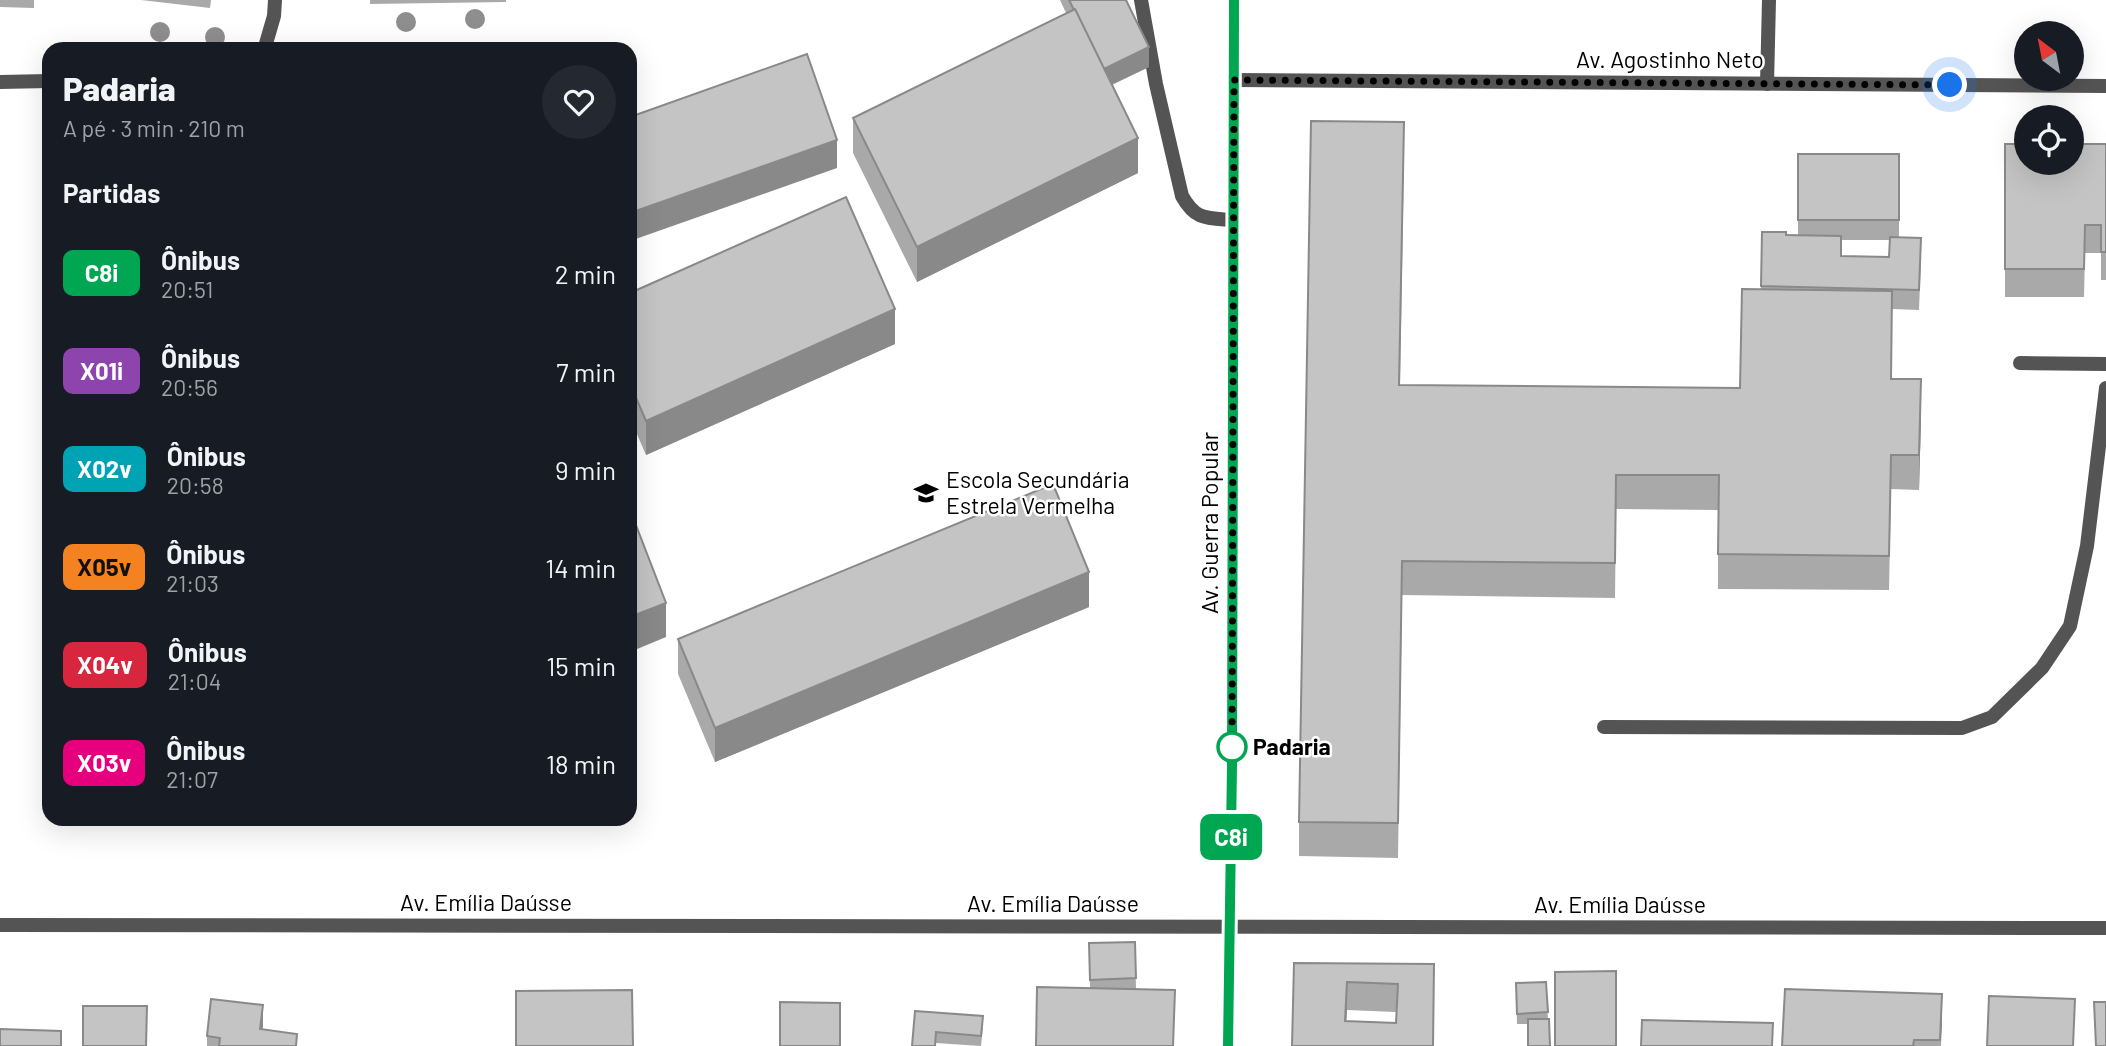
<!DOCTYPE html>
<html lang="pt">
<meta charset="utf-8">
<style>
:root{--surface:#171b24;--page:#242831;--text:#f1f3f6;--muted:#9ea1a6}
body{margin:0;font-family:Barlow,sans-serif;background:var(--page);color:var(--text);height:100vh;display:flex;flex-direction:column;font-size:26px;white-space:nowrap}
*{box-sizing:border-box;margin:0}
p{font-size:23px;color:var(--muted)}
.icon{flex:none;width:38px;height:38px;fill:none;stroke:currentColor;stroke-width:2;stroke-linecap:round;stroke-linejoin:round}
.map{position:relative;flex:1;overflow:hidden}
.side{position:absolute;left:42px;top:42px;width:595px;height:784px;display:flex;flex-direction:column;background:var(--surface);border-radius:21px;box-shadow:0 7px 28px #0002}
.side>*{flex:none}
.badge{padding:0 14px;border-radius:10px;font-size:24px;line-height:46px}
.needle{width:46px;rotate:328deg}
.controls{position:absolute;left:2014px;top:21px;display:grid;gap:14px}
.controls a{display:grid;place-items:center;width:70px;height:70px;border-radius:50%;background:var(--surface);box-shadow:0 7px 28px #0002;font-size:35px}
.you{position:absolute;width:35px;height:35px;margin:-18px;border:5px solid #fff;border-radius:50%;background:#1a73e8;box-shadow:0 0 0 10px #1a73e833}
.map>.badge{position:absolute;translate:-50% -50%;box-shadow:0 0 0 4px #fff}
h2{padding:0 21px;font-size:26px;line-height:63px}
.round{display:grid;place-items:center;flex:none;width:74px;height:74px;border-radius:37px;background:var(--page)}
.head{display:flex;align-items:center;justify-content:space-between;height:119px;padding:0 21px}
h1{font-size:33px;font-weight:800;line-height:52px}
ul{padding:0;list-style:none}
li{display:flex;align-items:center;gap:21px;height:98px;padding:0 21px}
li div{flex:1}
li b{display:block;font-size:26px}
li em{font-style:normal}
li .badge{min-width:77px;font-weight:700;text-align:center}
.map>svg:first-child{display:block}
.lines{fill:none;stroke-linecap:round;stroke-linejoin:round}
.lane{stroke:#545454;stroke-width:14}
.street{stroke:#545454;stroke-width:14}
.secondary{stroke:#212121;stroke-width:14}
.tree{fill:#8e8e8e}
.wall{fill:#a9a9a9;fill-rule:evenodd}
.shaded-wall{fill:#898989}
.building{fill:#c4c4c4;stroke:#898989;stroke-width:2;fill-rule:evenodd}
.line-casing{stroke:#fff;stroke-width:16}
.line{stroke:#00a651;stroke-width:10}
.walk{stroke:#000;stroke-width:7;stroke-dasharray:0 12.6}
.stop-dot{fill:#fff;stroke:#00a651;stroke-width:3.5}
.labels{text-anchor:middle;stroke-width:5;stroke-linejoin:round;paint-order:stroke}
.street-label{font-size:23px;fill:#000;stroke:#fff}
.poi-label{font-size:23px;fill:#000;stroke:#fff;text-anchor:start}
.stop-label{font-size:23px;font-weight:bold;fill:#000;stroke:#fff;text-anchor:start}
</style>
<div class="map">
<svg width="2106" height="1046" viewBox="0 0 2106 1046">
<rect width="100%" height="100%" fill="#fff"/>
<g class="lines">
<g class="lane">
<path d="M 1141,0 L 1156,84 L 1182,196 C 1196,221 1207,218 1234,220"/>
<path d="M 2020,363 L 2106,364"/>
<path d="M 1604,727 L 1962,728 L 1992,717 L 2042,668 L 2070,626 L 2087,546 L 2106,388"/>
</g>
<g class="street">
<path d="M 262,49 L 265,47 L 274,16 L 275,0"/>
<path d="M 1234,80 L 2106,86"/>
<path d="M 0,82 L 49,81"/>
<path d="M 1767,84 L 1769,0"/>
<path d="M 0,925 L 2106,928"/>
</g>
<path class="secondary" d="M 1228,1046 L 1232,765 L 1234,0"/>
</g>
<g class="tree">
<circle cx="475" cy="19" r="10"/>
<circle cx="406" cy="22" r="10"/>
<circle cx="160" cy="32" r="10"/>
<circle cx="215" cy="37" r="10"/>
</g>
<g class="wall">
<path d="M 0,0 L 34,0 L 34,8 L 0,7 Z"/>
<path d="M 141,0 L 211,0 L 210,8 Z"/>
<path d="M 370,0 L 506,0 L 506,2 L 370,4 Z"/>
<path d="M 1060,0 L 1126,0 L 1149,67 L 1112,85 L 1138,173 L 917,282 L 853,153 L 853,118 L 1066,13 Z"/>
<path d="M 2005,144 L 2106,144 L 2106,280 L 2101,280 L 2101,253 L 2085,253 L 2084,297 L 2005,297 Z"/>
<path d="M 1798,154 L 1899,154 L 1899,237 L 1921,258 L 1919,310 L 1892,309 L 1891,379 L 1921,414 L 1919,490 L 1891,489 L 1889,590 L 1718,589 L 1718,510 L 1616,509 L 1615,598 L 1402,595 L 1398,858 L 1299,856 L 1299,822 L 1404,157 L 1400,385 L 1740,388 L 1761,289 L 1762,232 L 1798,235 ZM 1841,240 L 1889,240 L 1889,257 L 1841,256 Z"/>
<path d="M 630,293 L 895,344 L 646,455 L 630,418 Z"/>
<path d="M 1089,607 L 715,762 L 678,674 L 678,639 Z"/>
<path d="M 1135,942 L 1136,989 L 1090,988 L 1089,943 Z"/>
<path d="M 1294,963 L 1434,964 L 1433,1046 L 1292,1046 ZM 1347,1010 L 1396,1012 L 1396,1023 L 1346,1021 Z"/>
<path d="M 1546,982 L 1548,1019 L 1528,1024 L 1517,1024 L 1516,983 Z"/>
<path d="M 915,1011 L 983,1027 L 981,1046 L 936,1043 L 936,1046 L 912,1046 Z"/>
<path d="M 1942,1022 L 1941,1046 L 1782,1046 Z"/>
<path d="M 263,1025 L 263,1029 L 297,1046 L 207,1046 L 207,1036 Z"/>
</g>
<g class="shaded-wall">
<path d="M 1149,47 L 1149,67 L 1102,89 L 1102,69 Z"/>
<path d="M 1138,138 L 1138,173 L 917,282 L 917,247 Z"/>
<path d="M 837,140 L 837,168 L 630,241 L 630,213 Z"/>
<path d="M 895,309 L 895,344 L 646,455 L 646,421 Z"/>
<path d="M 1921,379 L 1921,414 L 1919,490 L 1919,455 Z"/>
<path d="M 1089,572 L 1089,607 L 715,762 L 715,728 Z"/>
<path d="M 666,603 L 666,637 L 630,652 L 630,617 Z"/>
<path d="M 1347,982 L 1347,1010 L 1345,1046 L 1345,1021 Z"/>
<path d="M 1942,994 L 1942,1022 L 1940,1046 Z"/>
<path d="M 263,1005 L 263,1025 L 260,1046 L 260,1029 Z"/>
</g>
<g class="building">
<path d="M 1069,0 L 1126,0 L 1149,47 L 1104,69 Z"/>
<path d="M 1075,9 L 1138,138 L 917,247 L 853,118 Z"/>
<path d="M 807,54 L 837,140 L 630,213 L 630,117 Z"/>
<path d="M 1311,121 L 1404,122 L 1399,385 L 1740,388 L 1742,289 L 1892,291 L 1891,379 L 1921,379 L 1919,455 L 1891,455 L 1889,556 L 1718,554 L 1719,475 L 1616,475 L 1615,563 L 1402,561 L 1398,823 L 1299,822 Z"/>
<path d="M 2005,144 L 2026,144 L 2026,163 L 2072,163 L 2072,144 L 2106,144 L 2106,252 L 2101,252 L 2101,225 L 2085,225 L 2084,269 L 2005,269 Z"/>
<rect x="1798" y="154" width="101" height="66"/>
<path d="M 846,197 L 895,309 L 646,421 L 630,384 L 630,293 Z"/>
<path d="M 1762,232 L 1786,232 L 1786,235 L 1841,236 L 1841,256 L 1889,257 L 1890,237 L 1921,238 L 1919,290 L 1761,286 Z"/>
<path d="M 1053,484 L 1089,572 L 715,728 L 678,639 Z"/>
<path d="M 634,520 L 666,603 L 630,617 L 630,522 Z"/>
<path d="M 1135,942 L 1136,978 L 1090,980 L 1089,943 Z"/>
<path d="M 1294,963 L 1434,964 L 1433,1046 L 1292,1046 ZM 1347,982 L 1398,984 L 1396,1023 L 1345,1021 Z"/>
<path d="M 1616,971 L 1616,1046 L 1555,1046 L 1555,972 Z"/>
<path d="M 1546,982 L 1548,1012 L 1517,1014 L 1516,983 Z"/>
<path d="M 1037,987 L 1175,990 L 1173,1046 L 1036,1046 Z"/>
<path d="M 1785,989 L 1942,994 L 1940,1040 L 1914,1040 L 1913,1046 L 1782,1046 Z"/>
<path d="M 632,990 L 633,1046 L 516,1046 L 516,991 Z"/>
<path d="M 1989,996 L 2075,999 L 2073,1046 L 1987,1046 Z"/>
<path d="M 211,999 L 263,1005 L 260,1029 L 297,1034 L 296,1046 L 219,1046 L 220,1038 L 207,1036 Z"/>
<path d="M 780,1002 L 840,1003 L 840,1046 L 780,1046 Z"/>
<path d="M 2094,1002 L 2106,1002 L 2106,1046 L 2096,1046 Z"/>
<path d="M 83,1006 L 147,1006 L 146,1046 L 83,1046 Z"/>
<path d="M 915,1011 L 983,1016 L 981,1036 L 936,1032 L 935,1046 L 912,1046 Z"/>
<path d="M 1528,1019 L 1549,1019 L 1550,1046 L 1528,1046 Z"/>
<path d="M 1642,1020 L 1773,1023 L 1772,1046 L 1641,1046 Z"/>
<path d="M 0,1029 L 61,1031 L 61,1046 L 0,1046 Z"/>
</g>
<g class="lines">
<g class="line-casing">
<path id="line" d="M 1228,1046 L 1232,765 L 1234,0"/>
</g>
<use href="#line" class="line"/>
<path class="walk" d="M 1232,747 L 1234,80 L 1950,85"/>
</g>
<defs>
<g id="school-bare" transform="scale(1.89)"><path d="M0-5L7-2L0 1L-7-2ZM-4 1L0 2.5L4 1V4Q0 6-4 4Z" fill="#000" stroke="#fff" stroke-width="2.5" paint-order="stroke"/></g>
</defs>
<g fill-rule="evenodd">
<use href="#school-bare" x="926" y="493"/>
</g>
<circle class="stop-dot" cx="1232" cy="747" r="14"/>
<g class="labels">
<g class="street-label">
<text x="1670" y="68">Av. Agostinho Neto</text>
<text transform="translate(1210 523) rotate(-90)" y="8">Av. Guerra Popular</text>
<text x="486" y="911">Av. Emília Daússe</text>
<text x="1053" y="912">Av. Emília Daússe</text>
<text x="1620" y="913">Av. Emília Daússe</text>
</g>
<g class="poi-label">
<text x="946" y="488">Escola Secundária<tspan x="946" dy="26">Estrela Vermelha</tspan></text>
</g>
<g class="stop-label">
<text x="1253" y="755">Padaria</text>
</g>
</g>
</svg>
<div class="controls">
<a><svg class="needle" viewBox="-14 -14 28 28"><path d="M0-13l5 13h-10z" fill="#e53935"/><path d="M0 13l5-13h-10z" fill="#9ea1a6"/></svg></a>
<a><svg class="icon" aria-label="locate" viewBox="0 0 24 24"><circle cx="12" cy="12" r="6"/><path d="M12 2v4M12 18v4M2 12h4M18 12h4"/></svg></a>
</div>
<div class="you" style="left:1950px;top:85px"></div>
<b class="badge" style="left:1231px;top:837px;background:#00a651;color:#fff">C8i</b>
<section class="side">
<div class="head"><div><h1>Padaria</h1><p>A pé · 3 min · 210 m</p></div><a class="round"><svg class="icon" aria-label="heart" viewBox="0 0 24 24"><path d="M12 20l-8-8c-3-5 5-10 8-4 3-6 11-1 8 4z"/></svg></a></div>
<h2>Partidas</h2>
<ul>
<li><span class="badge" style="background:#00a651;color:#fff">C8i</span><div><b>Ônibus</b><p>20:51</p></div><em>2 min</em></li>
<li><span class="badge" style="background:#8e44ad;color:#fff">X01i</span><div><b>Ônibus</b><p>20:56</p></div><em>7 min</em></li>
<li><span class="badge" style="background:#00a3b4;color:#fff">X02v</span><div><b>Ônibus</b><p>20:58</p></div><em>9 min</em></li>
<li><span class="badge" style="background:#f58220;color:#111">X05v</span><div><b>Ônibus</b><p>21:03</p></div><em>14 min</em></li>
<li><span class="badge" style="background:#d7263d;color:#fff">X04v</span><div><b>Ônibus</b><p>21:04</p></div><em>15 min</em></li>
<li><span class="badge" style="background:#e6007e;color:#fff">X03v</span><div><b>Ônibus</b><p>21:07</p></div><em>18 min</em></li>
</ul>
</section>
</div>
